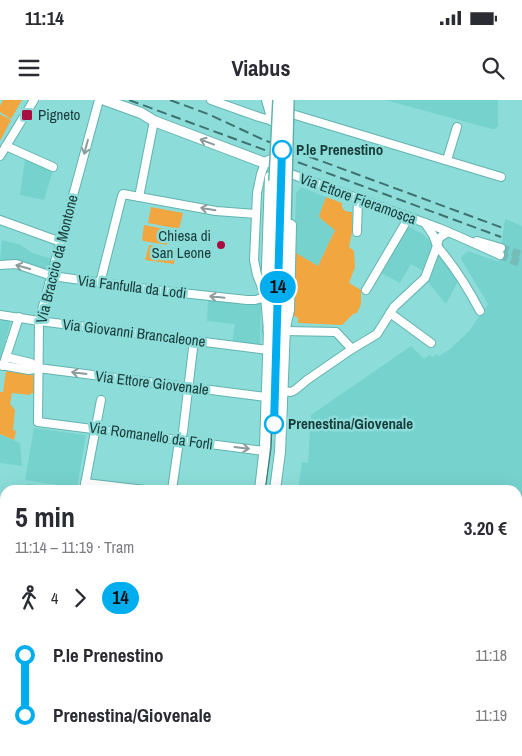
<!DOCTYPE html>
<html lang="it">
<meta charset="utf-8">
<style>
:root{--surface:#fff;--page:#f7f7f7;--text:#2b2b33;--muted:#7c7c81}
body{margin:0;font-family:"Archivo Narrow",sans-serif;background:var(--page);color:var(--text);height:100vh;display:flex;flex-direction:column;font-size:19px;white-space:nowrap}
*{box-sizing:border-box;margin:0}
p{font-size:16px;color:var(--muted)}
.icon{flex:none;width:28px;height:28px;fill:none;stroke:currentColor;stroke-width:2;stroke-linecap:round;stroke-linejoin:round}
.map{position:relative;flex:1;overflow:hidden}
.details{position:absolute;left:0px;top:385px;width:522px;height:271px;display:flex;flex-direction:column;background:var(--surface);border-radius:15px 15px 0 0;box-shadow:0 5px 20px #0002}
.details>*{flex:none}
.badge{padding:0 10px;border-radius:16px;font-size:18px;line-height:32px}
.map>.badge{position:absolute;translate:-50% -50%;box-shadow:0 0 0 2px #fff}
.legs{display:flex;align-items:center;gap:8px;height:55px;padding:0 15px;font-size:16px}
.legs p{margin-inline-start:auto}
.overview{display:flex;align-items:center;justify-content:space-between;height:85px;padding:0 15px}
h1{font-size:28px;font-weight:800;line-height:38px}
ul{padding:0 15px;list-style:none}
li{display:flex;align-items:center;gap:18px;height:60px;font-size:19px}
li i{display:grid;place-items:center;width:8px;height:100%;margin:0 6px;background:currentColor}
li i::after{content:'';width:12px;height:12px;margin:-6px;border:4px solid;border-radius:50%;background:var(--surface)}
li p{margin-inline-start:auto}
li:first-child i{background:linear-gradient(#0000 50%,currentColor 0)}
li:last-child i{background:linear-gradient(currentColor 50%,#0000 0)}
.status{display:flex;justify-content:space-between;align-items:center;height:35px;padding:0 25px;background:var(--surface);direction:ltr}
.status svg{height:14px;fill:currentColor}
header{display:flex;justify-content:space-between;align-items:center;height:65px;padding:0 15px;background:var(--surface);font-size:22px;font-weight:800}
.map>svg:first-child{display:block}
.built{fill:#76d2cd}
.green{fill:#f1a63f}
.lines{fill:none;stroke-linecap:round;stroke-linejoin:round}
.minor-tunnel{stroke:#75bcb9;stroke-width:8;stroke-dasharray:8 4;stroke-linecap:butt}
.minor-casing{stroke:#62b3af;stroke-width:10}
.major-casing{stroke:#62b3af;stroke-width:12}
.highway-casing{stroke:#62b3af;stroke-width:14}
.minor{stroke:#fff;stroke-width:8}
.major{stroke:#fff;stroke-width:10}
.highway{stroke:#fff;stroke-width:11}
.tram{stroke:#3f716f;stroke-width:1}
.rail{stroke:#3f716f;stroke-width:2;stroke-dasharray:10 5;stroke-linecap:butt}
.highway-bridge-casing{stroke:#62b3af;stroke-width:14;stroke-linecap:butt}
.highway-bridge{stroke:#fff;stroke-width:11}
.oneway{stroke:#8c9c9c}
.line-1-casing{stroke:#fff;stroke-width:11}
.line-1{stroke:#00adef;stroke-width:8}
.poi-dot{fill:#a70f41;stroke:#8cddd9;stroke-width:2}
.stop-1-dot{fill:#fff;stroke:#00adef;stroke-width:2.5}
.labels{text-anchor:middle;stroke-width:5;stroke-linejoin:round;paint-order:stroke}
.poi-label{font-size:15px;fill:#183a39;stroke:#8cddd9;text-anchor:start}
.stop-label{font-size:15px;font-weight:bold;fill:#183a39;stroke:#8cddd9;text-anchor:start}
.street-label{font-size:15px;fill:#183a39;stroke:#8cddd9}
</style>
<div class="status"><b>11:14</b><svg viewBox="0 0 49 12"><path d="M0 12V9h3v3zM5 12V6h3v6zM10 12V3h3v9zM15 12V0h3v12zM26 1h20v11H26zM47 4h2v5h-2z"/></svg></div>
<header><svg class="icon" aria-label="menu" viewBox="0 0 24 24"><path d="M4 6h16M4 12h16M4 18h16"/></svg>Viabus<svg class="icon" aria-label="search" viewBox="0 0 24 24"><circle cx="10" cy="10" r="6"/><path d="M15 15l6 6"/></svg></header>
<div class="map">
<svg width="522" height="656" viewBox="0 0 522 656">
<rect width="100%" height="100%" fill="#8cddd9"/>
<g class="built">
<path d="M 385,0 L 498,0 L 498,26 L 495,29 L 492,29 Z"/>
<path d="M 25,59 L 53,71 L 44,100 L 20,95 Z"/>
<path d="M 301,87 L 326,97 L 319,116 L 321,119 L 335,129 L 318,166 L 294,152 L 296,93 Z"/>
<path d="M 505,119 L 522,126 L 522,656 L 377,656 L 371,651 L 518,651 L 518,390 L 298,390 L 302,362 L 308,363 L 311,315 L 411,246 L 424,259 L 429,255 L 433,257 L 436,254 L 439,256 L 450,249 L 463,237 L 469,231 L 488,204 L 461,159 L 462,156 L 468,151 L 499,162 Z"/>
<path d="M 404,128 L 411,128 L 423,134 L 433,144 L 433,150 L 428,164 L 423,171 L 411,164 L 400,183 L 379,172 Z"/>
<path d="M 2,140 L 21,145 L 32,153 L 53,159 L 49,172 L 0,161 Z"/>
<path d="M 437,155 L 443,158 L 458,181 L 446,204 L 428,182 Z"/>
<path d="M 208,199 L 261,203 L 260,245 L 232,243 L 235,224 L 207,221 Z"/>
<path d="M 1,219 L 11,220 L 0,261 L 0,222 Z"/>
<path d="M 34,328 L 86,335 L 77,388 L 25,380 Z"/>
<path d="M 0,334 L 20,343 L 22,366 L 0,363 Z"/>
<path d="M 27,384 L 76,390 L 26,390 Z"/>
<path d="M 0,409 L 5,410 L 5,442 L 2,446 L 1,455 Z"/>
</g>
<g class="green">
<path d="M 3,0 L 22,0 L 11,19 L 0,12 L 0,6 Z"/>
<path d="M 0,14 L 11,20 L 0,41 Z"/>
<path d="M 326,97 L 342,103 C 341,110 346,112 352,112 L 352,132 L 349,147 L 354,151 L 355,167 L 349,183 L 361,190 L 361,204 L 357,213 L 353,214 L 342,225 L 298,223 L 298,218 L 293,215 L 296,153 L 318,166 L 335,130 L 321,119 L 319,116 Z"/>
<path d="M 151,107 L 183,113 L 179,129 L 148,123 Z"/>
<path d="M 144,125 L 170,130 L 167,145 L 143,141 L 142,139 Z"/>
<path d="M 149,145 L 176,151 L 174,164 L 145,160 Z"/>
<path d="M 6,271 L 35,275 L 35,294 L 31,293 L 30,295 L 12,293 L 10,304 L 15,310 L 13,330 L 16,331 L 14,340 L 0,334 L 0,292 L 3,292 Z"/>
<path d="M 171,651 L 206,651 L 205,656 L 171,656 Z"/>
<path d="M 240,651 L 300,651 L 309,656 L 239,656 Z"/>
<path d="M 337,651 L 370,651 L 375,656 L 335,656 Z"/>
</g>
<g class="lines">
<g class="minor-tunnel">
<path d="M 501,148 L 522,155"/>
<path d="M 500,155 L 522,164"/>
</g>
<g class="minor-casing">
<g id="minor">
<path d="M 99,0 L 39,221 L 38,322 L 264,351"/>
<path d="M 211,0 L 259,17 L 273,21 L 275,17"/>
<path d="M 292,14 L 501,77"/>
<path d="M 6,46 L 53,67"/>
<path d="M 0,56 L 34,0"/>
<path d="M 447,60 L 457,27"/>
<path d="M 291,74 L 439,128 L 460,137 L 500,155"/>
<path d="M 139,97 L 154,21"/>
<path d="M 0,120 L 61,142"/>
<path d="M 425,123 L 433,135 L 437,146 L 439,138 L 448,132"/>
<path d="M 357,132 L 358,98"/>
<path d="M 477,141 L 501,148"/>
<path d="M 0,165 L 16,164 L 52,176 L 154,190 L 247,200 L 255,200 L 266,197 L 257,175 L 254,160 L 257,93 L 261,74 L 265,63"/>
<path d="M 100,183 L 122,96 L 123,94 L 216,111 L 256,114"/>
<path d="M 366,190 L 409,117"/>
<path d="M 390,213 L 431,243"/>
<path d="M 0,215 L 39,221 L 268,250"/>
<path d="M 285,231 L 336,232 L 352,249"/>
<path d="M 6,257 L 31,263 L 38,268"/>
<path d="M 0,265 L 29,270 L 38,268 L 266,297"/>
<path d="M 3,266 L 19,217"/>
<path d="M 282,291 L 291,292 L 295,290 L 307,280 L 352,249 L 377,234 L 394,207 L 425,178 L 437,146 C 454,166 468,188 480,211"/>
<path d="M 85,383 L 145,390"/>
<path d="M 84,390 L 101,300"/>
<path d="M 172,390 L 178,348 L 183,332 L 194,240"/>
<path d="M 0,466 L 5,466"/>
<path d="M 0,539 L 5,540"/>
<path d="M 0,598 L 5,599"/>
<path d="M 56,651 L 64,656"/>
<path d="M 36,656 L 37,651"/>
<path d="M 87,656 L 88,651"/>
<path d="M 148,656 L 149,651"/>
</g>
</g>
<g class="major-casing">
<g id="major">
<path d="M 105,0 L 141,13 L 154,21 L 257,60 L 265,63 L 271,60"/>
<path d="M 267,0 L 273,21"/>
<path d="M 260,390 L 265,346 L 269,230 L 266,197 L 270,77"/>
<path d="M 275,390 L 280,352 L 285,227 L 289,210 L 291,125"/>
<path d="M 214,656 L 215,651"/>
<path d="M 230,656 L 231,651"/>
</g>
</g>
<g class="highway-casing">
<g id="highway">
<path d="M 285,227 L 283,209 L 286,82"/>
<path d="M 269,230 L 272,210 L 275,81"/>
</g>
</g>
<use href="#minor" class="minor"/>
<use href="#major" class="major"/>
<use href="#highway" class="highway"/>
<g class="tram">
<path d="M 265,390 L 271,349 L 273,304 L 282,0"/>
<path d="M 223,656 L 224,651"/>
</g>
<g class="rail">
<path d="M 129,0 L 501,137"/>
<path d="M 170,0 L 208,14 L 264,40 L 503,128"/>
<path d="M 518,455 L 522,408"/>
<path d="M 508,656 L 508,651"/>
<path d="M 518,656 L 519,502 L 522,448"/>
</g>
<g class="highway-bridge-casing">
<g id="highway-bridge">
<path d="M 275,81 L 279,0"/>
<path d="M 286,82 L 288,0"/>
</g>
</g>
<use href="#highway-bridge" class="highway-bridge"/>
</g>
<defs><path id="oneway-shaft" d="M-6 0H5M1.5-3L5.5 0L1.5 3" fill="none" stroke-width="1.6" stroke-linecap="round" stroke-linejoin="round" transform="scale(1.25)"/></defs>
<g class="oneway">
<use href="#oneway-shaft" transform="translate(207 42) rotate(-159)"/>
<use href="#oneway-shaft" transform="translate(86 47) rotate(105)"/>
<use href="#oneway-shaft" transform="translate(208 109) rotate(-170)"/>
<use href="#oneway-shaft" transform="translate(23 167) rotate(-164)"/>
<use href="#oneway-shaft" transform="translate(217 197) rotate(-174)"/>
<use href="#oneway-shaft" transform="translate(79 273) rotate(-173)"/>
<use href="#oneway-shaft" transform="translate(242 348) rotate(7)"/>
</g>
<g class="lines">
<g class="line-1-casing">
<path id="line-1" d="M 274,324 L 282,50"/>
</g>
<use href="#line-1" class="line-1"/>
</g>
<g class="poi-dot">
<rect x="21" y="9" width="12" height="12" rx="2.5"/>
<circle cx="221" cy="145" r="5"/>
</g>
<g class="stop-1-dot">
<circle cx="282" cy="50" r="9"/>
<circle cx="274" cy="324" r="9"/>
</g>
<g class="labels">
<g class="poi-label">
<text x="38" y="20">Pigneto</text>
<text x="211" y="141" text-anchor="end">Chiesa di<tspan x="211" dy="17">San Leone</tspan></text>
</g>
<g class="stop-label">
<text x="296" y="55">P.le Prenestino</text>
<text x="288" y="329">Prenestina/Giovenale</text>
</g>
<g class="street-label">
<text transform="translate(358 99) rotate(20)" y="5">Via Ettore Fieramosca</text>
<text transform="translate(57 159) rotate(-76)" y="5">Via Braccio da Montone</text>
<text transform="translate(132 187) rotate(7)" y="5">Via Fanfulla da Lodi</text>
<text transform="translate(134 233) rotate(7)" y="5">Via Giovanni Brancaleone</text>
<text transform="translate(152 283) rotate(7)" y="5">Via Ettore Giovenale</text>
<text transform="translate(151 336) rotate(8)" y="5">Via Romanello da Forlì</text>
</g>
</g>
</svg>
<b class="badge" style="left:278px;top:187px;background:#00adef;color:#111">14</b>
<section class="details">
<div class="overview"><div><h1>5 min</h1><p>11:14 – 11:19 · Tram</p></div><b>3.20 €</b></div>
<div class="legs"><svg class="icon" aria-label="walk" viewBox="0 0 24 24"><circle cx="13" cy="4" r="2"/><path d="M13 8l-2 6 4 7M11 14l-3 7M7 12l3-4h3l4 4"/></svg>4<svg class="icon" aria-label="forward" viewBox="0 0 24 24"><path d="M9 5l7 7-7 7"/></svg><b class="badge" style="background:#00adef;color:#111">14</b></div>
<ul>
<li><i style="color:#00adef"></i><b>P.le Prenestino</b><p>11:18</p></li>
<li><i style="color:#00adef"></i><b>Prenestina/Giovenale</b><p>11:19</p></li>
</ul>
</section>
</div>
